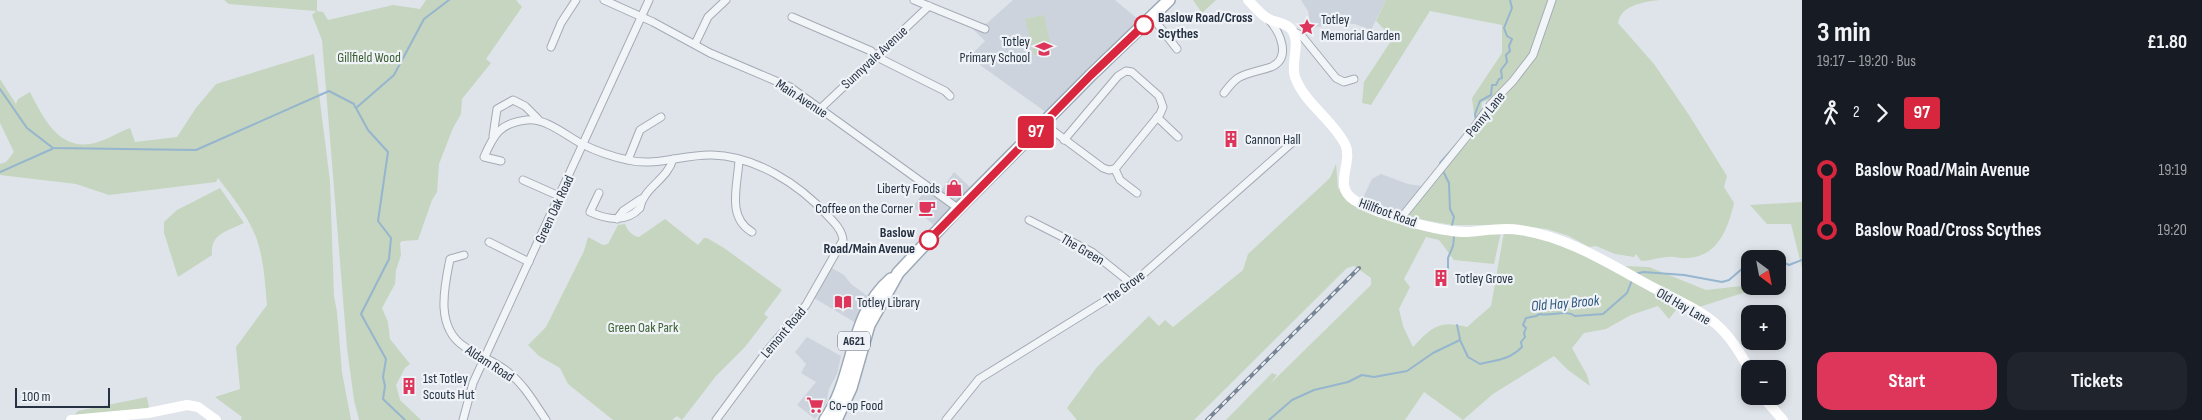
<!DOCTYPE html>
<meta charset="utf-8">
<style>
:root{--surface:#171b24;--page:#20242c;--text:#f1f3f6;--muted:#9ea1a6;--accent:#dd365a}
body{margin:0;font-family:"Sofia Sans Condensed",sans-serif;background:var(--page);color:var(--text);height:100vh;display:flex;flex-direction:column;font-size:19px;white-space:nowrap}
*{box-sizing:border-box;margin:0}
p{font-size:16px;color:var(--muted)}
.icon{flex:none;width:28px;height:28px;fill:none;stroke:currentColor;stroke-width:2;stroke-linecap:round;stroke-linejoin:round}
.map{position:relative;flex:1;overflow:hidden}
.sheet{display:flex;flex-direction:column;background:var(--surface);width:400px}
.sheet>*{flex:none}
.badge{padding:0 10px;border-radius:4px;font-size:18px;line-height:32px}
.needle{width:32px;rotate:148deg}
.tools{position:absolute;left:1741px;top:250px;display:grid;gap:10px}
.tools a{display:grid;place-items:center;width:45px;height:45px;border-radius:10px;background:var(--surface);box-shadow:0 2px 8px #0003;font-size:25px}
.scale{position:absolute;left:15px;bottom:12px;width:95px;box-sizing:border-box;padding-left:5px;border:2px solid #263243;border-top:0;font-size:14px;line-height:18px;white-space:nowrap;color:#263243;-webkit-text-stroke:4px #eff3f7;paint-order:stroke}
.map>.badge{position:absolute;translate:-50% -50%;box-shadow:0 0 0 2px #fff}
.legs{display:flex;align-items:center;gap:8px;height:55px;padding:0 15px;font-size:16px}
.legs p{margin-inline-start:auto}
.overview{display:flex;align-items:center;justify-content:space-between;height:85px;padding:0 15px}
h1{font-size:28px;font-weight:700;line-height:38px}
.cta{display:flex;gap:10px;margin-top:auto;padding:10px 15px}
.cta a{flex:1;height:58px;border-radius:15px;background:var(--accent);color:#fff;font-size:20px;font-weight:700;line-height:58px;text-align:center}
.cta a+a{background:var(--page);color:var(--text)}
ul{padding:0 15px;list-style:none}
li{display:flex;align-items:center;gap:18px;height:60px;font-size:19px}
li i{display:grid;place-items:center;width:8px;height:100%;margin:0 6px;background:currentColor}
li i::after{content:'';width:12px;height:12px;margin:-6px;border:4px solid;border-radius:50%;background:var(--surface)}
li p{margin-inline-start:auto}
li:first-child i{background:linear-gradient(#0000 50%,currentColor 0)}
li:last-child i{background:linear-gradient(currentColor 50%,#0000 0)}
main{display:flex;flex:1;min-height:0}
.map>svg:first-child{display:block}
.built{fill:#cdd3dc}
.green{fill:#c6d5bf}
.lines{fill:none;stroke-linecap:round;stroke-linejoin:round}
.stream{stroke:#96b5ce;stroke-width:2}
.street-casing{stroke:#a4abb5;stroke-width:9}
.primary-casing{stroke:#9da9b7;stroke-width:14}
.street{stroke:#f2f5f8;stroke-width:7}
.secondary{stroke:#fff;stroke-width:10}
.primary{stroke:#fff;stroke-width:11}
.rail-casing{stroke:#778495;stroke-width:4}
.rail{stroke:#eff3f7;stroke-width:2;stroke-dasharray:5.5;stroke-linecap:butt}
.line-1-casing{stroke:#fff;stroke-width:11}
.line-1{stroke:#d7263d;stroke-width:8}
.stop-1-dot{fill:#fff;stroke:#d7263d;stroke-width:2.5}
.labels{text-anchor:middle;stroke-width:4.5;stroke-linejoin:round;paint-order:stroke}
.shield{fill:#eff3f7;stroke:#626c79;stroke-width:1}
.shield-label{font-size:12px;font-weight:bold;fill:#263243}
.stop-label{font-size:14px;font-weight:bold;fill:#263243;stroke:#eff3f7;text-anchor:start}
.poi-label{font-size:14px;fill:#263243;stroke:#eff3f7;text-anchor:start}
.park-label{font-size:14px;fill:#3d6032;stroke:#eff3f7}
.street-label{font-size:14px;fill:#263243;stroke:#eff3f7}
.water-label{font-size:15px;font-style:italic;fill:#2c547b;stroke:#eff3f7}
</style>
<main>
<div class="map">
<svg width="1802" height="420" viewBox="0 0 1802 420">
<rect width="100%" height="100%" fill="#dfe4ea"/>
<g class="built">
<path d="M 1013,0 L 1115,0 L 1139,20 L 1047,113 L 969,57 L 985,41 L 974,30 L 984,23 L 986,24 Z"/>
<path d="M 1301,0 L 1386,0 L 1371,30 L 1355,24 L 1344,23 L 1311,28 L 1308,11 Z"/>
<path d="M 954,172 L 973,190 L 936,227 L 913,207 L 925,190 L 936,198 Z"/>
<path d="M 1381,174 L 1408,184 L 1421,186 L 1422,188 L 1399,215 L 1362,200 L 1372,179 Z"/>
<path d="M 832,268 L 844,275 L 851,284 L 869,297 L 856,323 L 814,298 Z"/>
<path d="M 807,337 L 841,356 L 837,374 L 829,389 L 826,403 L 815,419 L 797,405 L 816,382 L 801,373 L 806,364 L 795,352 Z"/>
</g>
<g class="green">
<path d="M 224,0 L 317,0 L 317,11 L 323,12 L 328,20 L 393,5 L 420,9 L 426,0 L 516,0 L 522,7 L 486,59 L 491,63 L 462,99 L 461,114 L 453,128 L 439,164 L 437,192 L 432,200 L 418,240 L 402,241 L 400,243 L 401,255 L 396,270 L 395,284 L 382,308 L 388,322 L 390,339 L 410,364 L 405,368 L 396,385 L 400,400 L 421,420 L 359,420 L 354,400 L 347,348 L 322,40 L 312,15 L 316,11 L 229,4 Z"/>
<path d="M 1193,0 L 1216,0 L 1202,13 Z"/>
<path d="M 1386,0 L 1548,0 L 1531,53 L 1492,99 L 1482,102 L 1481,113 L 1475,122 L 1472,98 L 1502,53 L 1502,25 L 1430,11 L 1371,105 L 1362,103 L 1364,82 L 1393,38 L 1376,21 Z"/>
<path d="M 1556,0 L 1659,0 C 1644,2 1621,5 1618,23 L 1654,64 L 1689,115 L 1727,176 L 1724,187 L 1734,203 C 1728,229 1718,256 1688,258 C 1681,259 1675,256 1668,257 C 1659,257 1650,261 1641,261 L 1636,254 L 1634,257 L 1615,254 L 1596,246 L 1589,247 L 1569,236 L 1547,229 L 1509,225 L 1452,225 L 1412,218 L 1409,215 L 1409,209 L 1472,138 L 1494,107 L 1519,80 L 1538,50 Z"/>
<path d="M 1044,15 L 1052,52 L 1034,55 L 1025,19 Z"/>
<path d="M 314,54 L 330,181 L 334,296 L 337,312 L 342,372 L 351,420 L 241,420 L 242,417 L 215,397 L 240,389 L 236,347 L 267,305 C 265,283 264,261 257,240 C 250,219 232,196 218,178 L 216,182 L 109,195 L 76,184 L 0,175 L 0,164 L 6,162 L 14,152 L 0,123 L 0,79 L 16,104 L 18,99 L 30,92 C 42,115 57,149 90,144 C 103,142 117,133 130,128 L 135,142 L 177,137 L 196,108 L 216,84 Z"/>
<path d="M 1336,164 L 1338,188 L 1351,204 L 1430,231 L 1501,232 L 1494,264 L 1454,260 L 1439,240 L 1426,237 L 1404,279 L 1410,287 L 1399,309 L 1403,326 L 1413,347 C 1432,327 1439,320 1467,327 L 1491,306 L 1504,232 L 1544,238 L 1577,252 L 1679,306 L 1669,319 L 1658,306 L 1631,315 L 1606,329 L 1584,333 L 1572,348 L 1587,375 L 1590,386 L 1568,370 L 1554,356 L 1493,394 L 1463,420 L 1424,392 L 1405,420 L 1226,420 L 1272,373 L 1277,375 L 1271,383 L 1371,285 L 1371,278 L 1354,266 L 1347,268 L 1194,420 L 1077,420 L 1067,408 L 1097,367 L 1149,316 L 1159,326 L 1165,320 L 1173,327 L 1243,270 L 1248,254 L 1330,178 Z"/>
<path d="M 220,188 L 244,223 C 227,231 210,234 212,255 L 178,277 L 164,233 L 164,222 L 177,210 Z"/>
<path d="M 1802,202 L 1802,268 L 1791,224 L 1767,224 L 1750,205 Z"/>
<path d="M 665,219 L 698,245 L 704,238 L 707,238 L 724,248 L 782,290 L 764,314 L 768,317 L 745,347 L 716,376 L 682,420 L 677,416 L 672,420 L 613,420 L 568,384 L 560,368 L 539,356 L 528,345 L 546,327 L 584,251 L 588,237 L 603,245 L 608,244 L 618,225 L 625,224 C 627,230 632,236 639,237 Z"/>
<path d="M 1625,266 L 1649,267 L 1706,290 L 1750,285 L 1750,286 L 1765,286 L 1696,308 Z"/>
<path d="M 147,397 L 149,408 L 73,416 L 78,411 Z"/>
</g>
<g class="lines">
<g class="stream">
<path d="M 0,89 L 27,128 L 53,148 L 196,150 L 329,91 L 354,104 L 355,107"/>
<path d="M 1476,119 L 1475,114 L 1480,101 L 1491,95 L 1492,85 L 1496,85 L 1499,79 L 1502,78 L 1501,70 L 1507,62 L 1506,55 L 1510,51 L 1509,46 L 1512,39 L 1507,36 L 1504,28 L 1512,8 L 1510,0"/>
<path d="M 1440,163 L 1457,144"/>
<path d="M 1443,171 L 1449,183 L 1450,209 L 1454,217 L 1452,225"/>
<path d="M 0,172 L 52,149"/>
<path d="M 1755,259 L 1763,255 L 1776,259"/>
<path d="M 1778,260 L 1789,265 L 1802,260"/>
<path d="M 1448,268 L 1448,258 L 1453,246 L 1454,237"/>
<path d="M 1635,274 L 1643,272 L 1684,275 L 1722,282 L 1729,280 L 1750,262"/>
<path d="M 1457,325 L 1460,339"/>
<path d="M 405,420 L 383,399 L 385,386 L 383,377 L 386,359 L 361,314 L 389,259 L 391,238 L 378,221 L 388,152 L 368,130 L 356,108 L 394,75 L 424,19 L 449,0"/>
<path d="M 1269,420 L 1292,400 L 1314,390 L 1348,382 L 1362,375 L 1374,377 L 1407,371 L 1433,353 L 1460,340 L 1468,357 L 1480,364 C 1497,360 1509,360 1522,347 L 1521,342 L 1525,337 L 1524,333 L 1526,328 L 1523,325 L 1526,318 L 1536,316 L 1540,314 C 1551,317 1566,309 1575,316 L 1603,314 L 1627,293 L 1632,280"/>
</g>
<g class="street-casing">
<g id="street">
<path d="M 604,0 L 653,22 L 710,53 L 790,87 L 959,209"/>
<path d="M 914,0 L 985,29"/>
<path d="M 792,17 L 871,51 L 875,56 L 945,91 L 950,96"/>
<path d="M 1152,17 L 1177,49"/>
<path d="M 1292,31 L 1301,35 L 1336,78 L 1344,82 L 1354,79"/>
<path d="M 695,44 L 708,17 L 726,0"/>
<path d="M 551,47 L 561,23 L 576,0"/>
<path d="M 1224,93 C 1228,88 1232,82 1238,78 C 1248,72 1260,71 1271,67 C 1292,58 1280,32 1269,20"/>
<path d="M 820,109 L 929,6"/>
<path d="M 1157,117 L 1178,137"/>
<path d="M 1044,124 L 1103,168 L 1109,170 L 1115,169"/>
<path d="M 493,136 L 497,109 L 513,100 L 525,106 L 538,119"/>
<path d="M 1064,140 L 1118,76 L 1126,71 L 1132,72 L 1159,96 L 1163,107 L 1160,114 L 1115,169"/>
<path d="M 628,160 L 640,130 L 661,117"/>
<path d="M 739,160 C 738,184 726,217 752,232"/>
<path d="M 501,161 L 484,157 C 494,134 500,123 527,120 C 546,118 565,135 582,144 C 596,151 613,157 628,160 C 656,167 684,154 712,155 C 755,156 799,184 827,215 C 834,222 842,230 843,240 L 806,305 L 767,351 L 716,420"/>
<path d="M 1115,169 L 1120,180 L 1137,193"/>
<path d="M 523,180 L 559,196"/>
<path d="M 599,193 L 590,212 C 608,220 626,223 640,208 C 643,188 668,179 673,159"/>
<path d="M 1401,218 L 1473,129 L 1490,105 L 1513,81 L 1533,55 L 1552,0"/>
<path d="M 617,219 L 623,211 L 641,199"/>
<path d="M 1029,220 L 1092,252 L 1132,284"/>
<path d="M 489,242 L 529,262"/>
<path d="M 464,255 L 450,259 C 444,288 435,328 465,347 C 479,356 495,361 508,372 C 524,384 535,404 546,420"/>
<path d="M 463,420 L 473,383 L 649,0"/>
<path d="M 946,420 L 979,379 L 1132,284 L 1294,141"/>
</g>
</g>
<g class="primary-casing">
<g id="primary">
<path d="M 825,420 C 856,376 848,316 891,279"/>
<path d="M 836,420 L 851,388 L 869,325 L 898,273 L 955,212 L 1091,75 L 1169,0"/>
</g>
</g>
<use href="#street" class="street"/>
<g class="secondary">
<path d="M 1248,0 C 1254,6 1260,14 1267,18 C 1275,23 1285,22 1291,29 C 1302,43 1290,62 1295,77 C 1305,104 1332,119 1345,144 C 1354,162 1332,186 1354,200 C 1378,215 1439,232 1467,232 C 1484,231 1502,227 1520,230 C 1569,237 1611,265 1654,288 C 1675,299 1698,309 1716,324 C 1731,337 1740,353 1750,370"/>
<path d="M 1762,396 L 1783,420"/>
<path d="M 71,420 L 148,413 L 187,405 L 198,407 L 216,420"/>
</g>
<use href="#primary" class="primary"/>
<g class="rail-casing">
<path id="rail" d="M 1207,420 L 1359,268"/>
</g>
<use href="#rail" class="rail"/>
</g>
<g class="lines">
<g class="line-1-casing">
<path id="line-1" d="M 929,240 L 1091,75 L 1144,25"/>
</g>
<use href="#line-1" class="line-1"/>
</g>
<defs>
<g id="sight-bare" transform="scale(1.35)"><path d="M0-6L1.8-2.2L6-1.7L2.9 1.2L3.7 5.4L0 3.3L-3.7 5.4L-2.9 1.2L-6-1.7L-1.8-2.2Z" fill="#dd365a" stroke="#eff3f7" stroke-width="2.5" paint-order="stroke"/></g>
<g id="school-bare" transform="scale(1.35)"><path d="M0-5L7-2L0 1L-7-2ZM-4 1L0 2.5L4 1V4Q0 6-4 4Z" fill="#dd365a" stroke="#eff3f7" stroke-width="2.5" paint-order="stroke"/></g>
<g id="building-bare" transform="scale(1.35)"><path d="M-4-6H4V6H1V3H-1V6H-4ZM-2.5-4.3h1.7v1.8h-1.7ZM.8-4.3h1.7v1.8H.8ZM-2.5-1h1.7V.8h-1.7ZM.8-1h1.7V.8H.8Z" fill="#dd365a" stroke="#eff3f7" stroke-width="2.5" paint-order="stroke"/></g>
<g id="shop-bare" transform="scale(1.35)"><path d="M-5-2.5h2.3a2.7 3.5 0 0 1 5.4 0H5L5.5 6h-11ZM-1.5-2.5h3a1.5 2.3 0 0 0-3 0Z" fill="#dd365a" stroke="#eff3f7" stroke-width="2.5" paint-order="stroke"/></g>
<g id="cafe-bare" transform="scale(1.35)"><path d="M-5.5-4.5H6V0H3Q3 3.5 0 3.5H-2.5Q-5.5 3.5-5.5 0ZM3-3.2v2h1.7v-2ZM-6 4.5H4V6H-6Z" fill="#dd365a" stroke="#eff3f7" stroke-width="2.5" paint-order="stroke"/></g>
<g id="library-bare" transform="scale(1.35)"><path d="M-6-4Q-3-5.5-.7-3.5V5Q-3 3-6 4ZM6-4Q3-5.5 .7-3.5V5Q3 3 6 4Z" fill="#dd365a" stroke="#eff3f7" stroke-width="2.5" paint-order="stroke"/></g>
<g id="supermarket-bare" transform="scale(1.35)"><path d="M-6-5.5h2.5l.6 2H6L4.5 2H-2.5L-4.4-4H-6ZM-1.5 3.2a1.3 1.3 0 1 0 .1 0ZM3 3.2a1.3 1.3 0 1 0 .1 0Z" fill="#dd365a" stroke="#eff3f7" stroke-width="2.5" paint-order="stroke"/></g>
</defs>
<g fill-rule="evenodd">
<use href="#sight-bare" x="1307" y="27"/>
<use href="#school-bare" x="1044" y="49"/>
<use href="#building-bare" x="1231" y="139"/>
<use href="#shop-bare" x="954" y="188"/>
<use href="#cafe-bare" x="927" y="208"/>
<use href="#building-bare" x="1441" y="278"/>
<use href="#library-bare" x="843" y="302"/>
<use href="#building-bare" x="409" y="386"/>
<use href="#supermarket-bare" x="815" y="405"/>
</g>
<g class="stop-1-dot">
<circle cx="1144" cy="25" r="9"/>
<circle cx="929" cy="240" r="9"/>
</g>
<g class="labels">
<rect class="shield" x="838" y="331.5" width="32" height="19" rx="4"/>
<g class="shield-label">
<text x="854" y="345">A621</text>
</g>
<g class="stop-label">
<text x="1158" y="22">Baslow Road/Cross<tspan x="1158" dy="16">Scythes</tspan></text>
<text x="915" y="237" text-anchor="end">Baslow<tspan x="915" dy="16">Road/Main Avenue</tspan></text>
</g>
<g class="poi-label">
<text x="1321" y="24">Totley<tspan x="1321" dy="16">Memorial Garden</tspan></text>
<text x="1030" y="46" text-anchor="end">Totley<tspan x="1030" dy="16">Primary School</tspan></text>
<text x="1245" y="144">Cannon Hall</text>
<text x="940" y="193" text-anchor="end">Liberty Foods</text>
<text x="913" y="213" text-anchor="end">Coffee on the Corner</text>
<text x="1455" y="283">Totley Grove</text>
<text x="857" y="307">Totley Library</text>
<text x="423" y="383">1st Totley<tspan x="423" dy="16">Scouts Hut</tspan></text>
<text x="829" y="410">Co-op Food</text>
</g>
<g class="park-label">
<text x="369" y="62">Gillfield Wood</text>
<text x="643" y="332">Green Oak Park</text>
</g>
<g class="street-label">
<text transform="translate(874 57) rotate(-43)" y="5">Sunnyvale Avenue</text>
<text transform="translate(802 98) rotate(33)" y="5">Main Avenue</text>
<text transform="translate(1485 114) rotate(-51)" y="5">Penny Lane</text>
<text transform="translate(554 209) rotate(-65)" y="5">Green Oak Road</text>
<text transform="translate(1388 212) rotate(20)" y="5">Hillfoot Road</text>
<text transform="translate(1083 249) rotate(30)" y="5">The Green</text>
<text transform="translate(1124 287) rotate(-36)" y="5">The Grove</text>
<text transform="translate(1684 306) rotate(30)" y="5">Old Hay Lane</text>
<text transform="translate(783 332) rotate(-50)" y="5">Lemont Road</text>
<text transform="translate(490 363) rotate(33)" y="5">Aldam Road</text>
</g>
<g class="water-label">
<text transform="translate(1565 303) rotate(-5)" y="5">Old Hay Brook</text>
</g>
</g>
</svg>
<div class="tools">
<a><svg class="needle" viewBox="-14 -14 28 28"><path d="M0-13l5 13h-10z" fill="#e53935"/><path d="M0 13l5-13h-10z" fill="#9ea1a6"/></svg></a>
<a>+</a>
<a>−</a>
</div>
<div class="scale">100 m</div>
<b class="badge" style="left:1036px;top:132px;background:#d7263d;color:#fff">97</b>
</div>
<section class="sheet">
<div class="overview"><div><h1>3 min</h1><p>19:17 – 19:20 · Bus</p></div><b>£1.80</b></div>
<div class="legs"><svg class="icon" aria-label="walk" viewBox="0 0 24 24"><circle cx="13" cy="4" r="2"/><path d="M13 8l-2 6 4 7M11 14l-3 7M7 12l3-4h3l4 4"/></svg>2<svg class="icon" aria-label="forward" viewBox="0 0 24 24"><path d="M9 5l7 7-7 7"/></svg><b class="badge" style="background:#d7263d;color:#fff">97</b></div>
<ul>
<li><i style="color:#d7263d"></i><b>Baslow Road/Main Avenue</b><p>19:19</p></li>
<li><i style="color:#d7263d"></i><b>Baslow Road/Cross Scythes</b><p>19:20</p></li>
</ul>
<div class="cta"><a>Start</a><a>Tickets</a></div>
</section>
</main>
